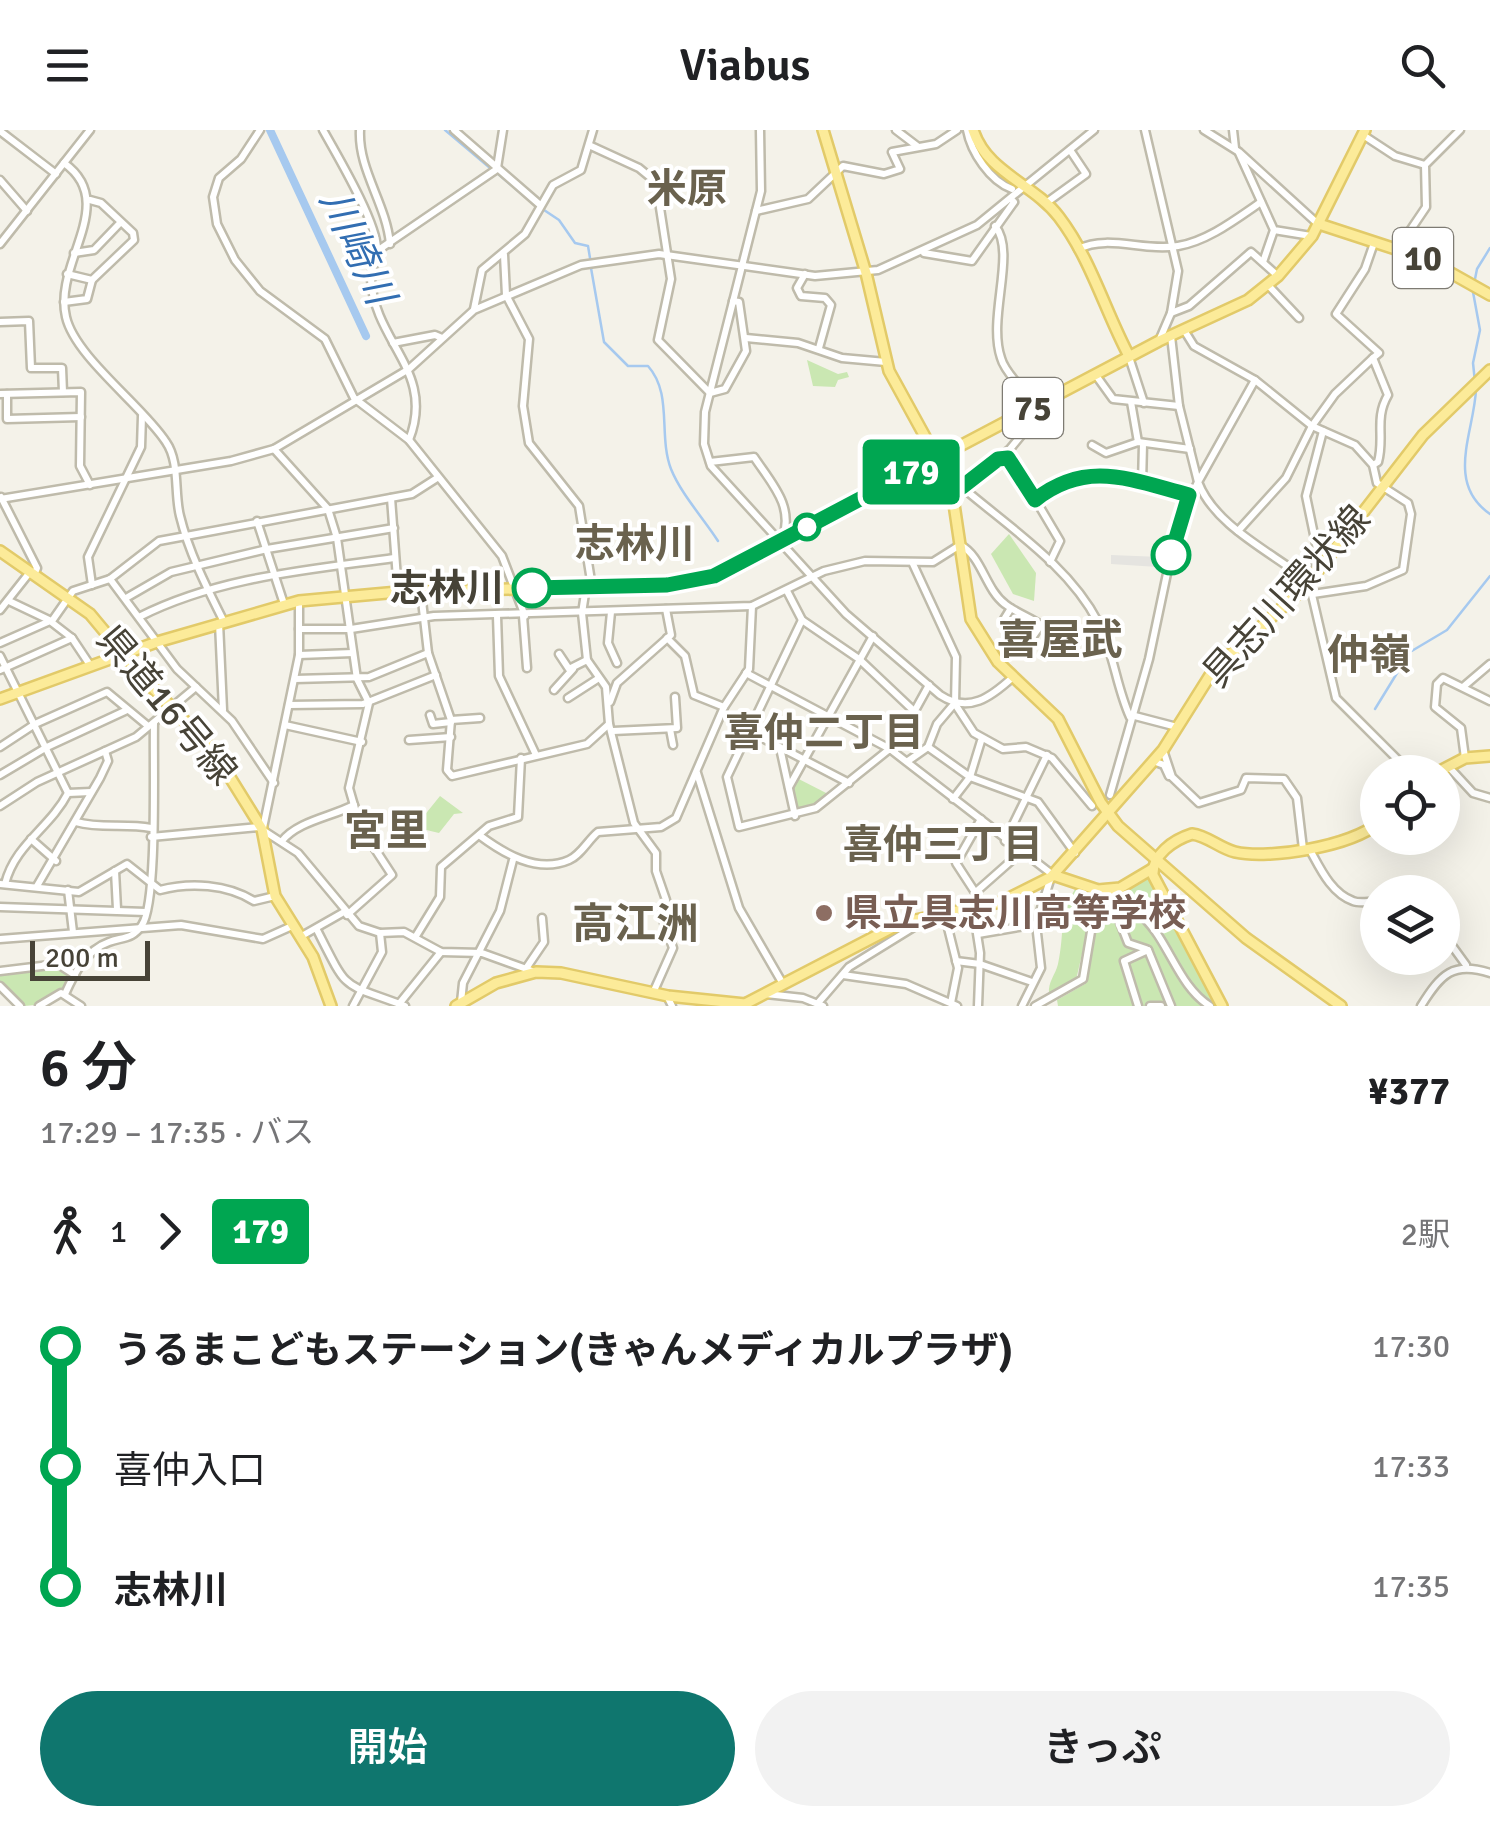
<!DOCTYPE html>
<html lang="ja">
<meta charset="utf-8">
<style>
:root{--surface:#fff;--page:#f2f2f2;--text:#202124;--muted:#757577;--accent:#0f766e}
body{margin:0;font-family:Signika,"Noto Sans JP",sans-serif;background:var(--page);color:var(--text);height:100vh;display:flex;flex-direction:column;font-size:38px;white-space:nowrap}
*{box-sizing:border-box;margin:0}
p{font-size:32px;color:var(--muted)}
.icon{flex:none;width:55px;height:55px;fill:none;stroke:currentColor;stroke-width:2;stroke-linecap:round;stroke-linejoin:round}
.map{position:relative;height:876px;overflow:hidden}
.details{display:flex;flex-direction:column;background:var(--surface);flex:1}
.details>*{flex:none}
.badge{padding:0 20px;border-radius:8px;font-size:35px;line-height:65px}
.fabs{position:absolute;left:1360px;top:625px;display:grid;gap:20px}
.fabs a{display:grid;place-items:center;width:100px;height:100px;border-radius:50%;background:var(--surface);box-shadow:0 10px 40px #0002;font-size:50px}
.scale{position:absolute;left:30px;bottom:25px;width:120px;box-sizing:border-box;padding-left:10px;border:5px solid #474337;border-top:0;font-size:28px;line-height:35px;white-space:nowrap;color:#474337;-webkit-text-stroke:8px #fff;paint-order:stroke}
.map>.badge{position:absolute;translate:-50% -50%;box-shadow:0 0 0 5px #fff}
.legs{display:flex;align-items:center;gap:15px;height:110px;padding:0 40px;font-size:32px}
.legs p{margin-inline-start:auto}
.headline{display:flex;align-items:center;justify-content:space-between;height:170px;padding:0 40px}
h1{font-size:55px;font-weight:600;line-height:75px}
.primary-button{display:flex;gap:20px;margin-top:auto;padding:20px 40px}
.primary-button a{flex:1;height:115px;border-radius:60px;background:var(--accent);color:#fff;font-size:40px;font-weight:600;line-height:115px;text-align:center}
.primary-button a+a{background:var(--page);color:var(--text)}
ul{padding:0 40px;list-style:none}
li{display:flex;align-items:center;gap:35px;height:120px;font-size:38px}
li i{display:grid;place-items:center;width:15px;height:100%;margin:0 12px;background:currentColor}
li i::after{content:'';width:25px;height:25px;margin:-12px;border:8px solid;border-radius:50%;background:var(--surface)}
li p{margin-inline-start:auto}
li:first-child i{background:linear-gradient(#0000 50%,currentColor 0)}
li:last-child i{background:linear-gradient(currentColor 50%,#0000 0)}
header{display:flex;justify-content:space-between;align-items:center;height:130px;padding:0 40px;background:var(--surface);font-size:45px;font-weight:600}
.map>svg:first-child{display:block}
.green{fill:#cae7b2}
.parking{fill:#e5e4e0}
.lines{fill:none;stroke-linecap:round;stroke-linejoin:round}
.stream{stroke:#a6c9ef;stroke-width:2.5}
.river{stroke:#a6c9ef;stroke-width:8}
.minor-casing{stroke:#bfbbab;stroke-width:11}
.major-casing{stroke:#e2ca69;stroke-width:14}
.minor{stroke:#fff;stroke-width:6}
.major{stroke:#fceb99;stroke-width:9}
.line-1-casing{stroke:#fff;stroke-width:22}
.line-1{stroke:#00a651;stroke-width:15}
.stop-1-dot{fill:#fff;stroke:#00a651;stroke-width:5}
.education-dot{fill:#8d6e63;stroke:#fff;stroke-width:4}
.labels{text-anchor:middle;stroke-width:8;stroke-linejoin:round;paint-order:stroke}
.shield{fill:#fff;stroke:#7e7b73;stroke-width:2.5}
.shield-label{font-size:35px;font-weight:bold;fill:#474337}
.stop-label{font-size:38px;font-weight:bold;fill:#474337;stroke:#fff;text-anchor:end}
.street-label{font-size:38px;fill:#474337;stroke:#fff}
.education-label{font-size:38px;font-weight:bold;fill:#785e54;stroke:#fff;text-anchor:start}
.neighbourhood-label{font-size:40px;font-weight:bold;fill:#6a624e;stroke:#fff}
.water-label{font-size:40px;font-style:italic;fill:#326eb2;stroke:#fff}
.quarter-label{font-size:42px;font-weight:bold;fill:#6a624e;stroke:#fff}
</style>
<header><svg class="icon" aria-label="menu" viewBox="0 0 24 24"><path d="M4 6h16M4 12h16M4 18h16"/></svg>Viabus<svg class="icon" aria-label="search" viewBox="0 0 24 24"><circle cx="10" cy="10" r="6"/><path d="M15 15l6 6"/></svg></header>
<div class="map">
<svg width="1490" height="876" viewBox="0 0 1490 876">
<rect width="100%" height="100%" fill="#f4f2e9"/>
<g class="green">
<path d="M 807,230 L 838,244 L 847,242 L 849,247 L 838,250 L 835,257 L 813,256 Z"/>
<path d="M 1009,404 L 1036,443 L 1034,471 L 1013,464 L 991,424 Z"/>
<path d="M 785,642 L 832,666 L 795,686 Z"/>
<path d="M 440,666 L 463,683 L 454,684 L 439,703 L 422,699 L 419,692 Z"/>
<path d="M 1148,743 L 1171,778 L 1179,804 L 1219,876 L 1058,876 L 1057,870 L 1085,854 L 1099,763 Z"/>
<path d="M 1076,757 L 1096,763 L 1076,850 L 1049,864 C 1048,851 1055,846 1058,834 C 1065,802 1058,789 1076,757 Z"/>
<path d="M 59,835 L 75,846 C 62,870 44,876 17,876 L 0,857 L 0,841 Z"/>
</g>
<path class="parking" d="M 1111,425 L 1161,427 L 1158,437 L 1111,434 Z"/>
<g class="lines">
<g class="stream">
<path d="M 445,0 L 490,38"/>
<path d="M 497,43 L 536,76"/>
<path d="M 544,80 L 559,90 L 575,113 L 588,116 L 590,128"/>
<path d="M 591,138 L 604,212 L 628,236 L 648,236 C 673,264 658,305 671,339 C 681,364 704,389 718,411"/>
<path d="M 1474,154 L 1477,139 L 1490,118"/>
<path d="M 1473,162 L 1480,200 L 1473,233 L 1475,252"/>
<path d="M 1476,260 C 1474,302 1445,353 1490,384"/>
<path d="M 1375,579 L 1410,522 L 1447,500 L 1490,446"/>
</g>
<path class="river" d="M 270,0 L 366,206"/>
<g class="minor-casing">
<g id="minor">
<path d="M 260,0 L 241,29 L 219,48 L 213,67 L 217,94 L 235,130 L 260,161 L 325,209 L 354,268 L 409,310 L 502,426 L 525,486"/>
<path d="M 323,0 C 337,25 378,94 377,120 C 377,130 370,141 371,150 C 375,213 436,242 409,310"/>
<path d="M 360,0 C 358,40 386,73 390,114"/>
<path d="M 454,0 L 539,74"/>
<path d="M 760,0 L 761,61 L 705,282 L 704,314 L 711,336 L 846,484 L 940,565 C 969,584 991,567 1013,547"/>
<path d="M 896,0 L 917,16"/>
<path d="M 967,0 C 971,22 990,51 1012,59"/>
<path d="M 1145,0 L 1178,141 L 1171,183 L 1159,211"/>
<path d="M 1204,0 L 1239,22 L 1318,94"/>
<path d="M 1233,0 L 1235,18"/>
<path d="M 0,1 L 56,44"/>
<path d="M 1363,5 L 1395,26 L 1425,35"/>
<path d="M 591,16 L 639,38 L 656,52 L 671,149 L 658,210 L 710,263 L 725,259 L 746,221 L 739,172 L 733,171"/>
<path d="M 1239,23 L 1274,100 L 1311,106"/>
<path d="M 64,33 C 120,73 53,133 66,187 C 75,227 144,277 166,312 C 180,332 174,363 180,386 C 189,423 207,458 224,492"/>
<path d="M 497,38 L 503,0"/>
<path d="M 0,50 L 27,81"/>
<path d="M 1046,73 L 1086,44 L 1070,20"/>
<path d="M 756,81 L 808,69 L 843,36 L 884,44 L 900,39 L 892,22 L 936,14 L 957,0"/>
<path d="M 995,96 C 1017,122 987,187 1001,228 C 1004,240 1016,251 1023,261 L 1047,262 L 1052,267"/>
<path d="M 0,114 L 90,0"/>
<path d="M 1078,119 C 1109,104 1144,122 1178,116 C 1208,111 1236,89 1261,72"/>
<path d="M 1397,120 L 1426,77 L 1425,35 L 1460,0"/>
<path d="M 377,121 L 497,39"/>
<path d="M 74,123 L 94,120 L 119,94"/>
<path d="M 924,123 L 972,131 L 1014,72 L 1011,69"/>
<path d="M 504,125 L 506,165 L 529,209 L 523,276 L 529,313 L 579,376 L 592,457"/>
<path d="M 1263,132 L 1274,100"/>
<path d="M 67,144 L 92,150 L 134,110 L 133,103 L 101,73 L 90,70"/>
<path d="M 805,144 L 797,158 L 801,166 L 825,168 L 831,175 L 819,218"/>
<path d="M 1268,155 L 1299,188"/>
<path d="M 64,172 L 87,169 L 92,150"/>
<path d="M 474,179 L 482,140 L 525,104 L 553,55 L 581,40 L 593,0"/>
<path d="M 1171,183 L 1189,176 L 1251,122 L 1278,146"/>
<path d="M 0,192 L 29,191 L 31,238 L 62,238 L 63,262"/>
<path d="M 1184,200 L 1194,216 L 1255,250 L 1312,296 L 1355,315 L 1373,335 L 1377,353 L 1408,373 L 1411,384 L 1403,440 L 1366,456 L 1313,464"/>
<path d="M 746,208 L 798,213 L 842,228 L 886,232"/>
<path d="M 393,213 L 435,205 L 442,208"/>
<path d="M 1129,227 L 1144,273"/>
<path d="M 1095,244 L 1113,269 L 1179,276"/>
<path d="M 1255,250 L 1198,352 C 1215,397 1274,423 1309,452 L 1336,568 L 1410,642"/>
<path d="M 0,264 L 81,262 L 80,336 L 90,355"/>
<path d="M 7,264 L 7,289 L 81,287"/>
<path d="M 1131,272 L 1138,312"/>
<path d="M 1092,315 L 1106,323 L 1138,312 L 1190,319"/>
<path d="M 274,319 L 328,379 L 337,408 L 357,549 L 369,573 L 349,658 L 360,696 L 392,745 L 347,785"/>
<path d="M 998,329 L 1008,328 L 1015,335 L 1060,411 L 1050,432"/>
<path d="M 710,332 L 754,327 C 772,354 795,377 782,410"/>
<path d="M 1373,335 L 1378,332 C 1385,307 1374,289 1388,265 L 1373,228 L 1379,223 L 1336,184 L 1365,139 L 1374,113"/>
<path d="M 951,354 L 962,357 C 1010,398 1069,436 1098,492 C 1114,523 1116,556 1130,587"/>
<path d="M 1142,354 L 1143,314"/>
<path d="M 962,357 L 1010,319 L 1042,280 L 1042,274"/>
<path d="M 1,367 L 37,438 L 34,445"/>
<path d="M 391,368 L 398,462"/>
<path d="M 0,369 L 231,331 L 274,319 L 409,239 L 474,180 L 581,135 L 659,124 L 815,146 L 878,140 L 977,95 L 1094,0"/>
<path d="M 1035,370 C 1086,330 1132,349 1189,365"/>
<path d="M 257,391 L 284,474"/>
<path d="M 1238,401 L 1286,348 L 1312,296 L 1335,264 L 1373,228"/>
<path d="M 913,434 L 956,527 L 955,574 L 974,603 L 1003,619 L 1026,617 L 1052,628 L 1092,676"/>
<path d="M 1315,443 L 1317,419 L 1306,366 L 1323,301"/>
<path d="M 110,449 L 177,539 L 232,591 L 274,653"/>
<path d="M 92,455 L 88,427 L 141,317 L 142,286"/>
<path d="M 586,457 L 582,483 L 587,530 L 606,557 L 609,594 L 634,693 L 656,723 L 656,741 L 666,770 L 664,793 L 673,818 L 653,863"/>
<path d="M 787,461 L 802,490 L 859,529 L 915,582"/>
<path d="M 421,462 L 428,523 L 451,590 L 447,640 L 452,646 L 587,614 L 609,594"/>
<path d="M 126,468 L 171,442 L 267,419 L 394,398"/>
<path d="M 9,471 L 49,490"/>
<path d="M 0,480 L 30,442"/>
<path d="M 611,482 L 608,513 L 617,533"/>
<path d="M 497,486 L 499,546 L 536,625"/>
<path d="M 523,486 L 527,538"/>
<path d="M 139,487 C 218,447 307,440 394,428"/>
<path d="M 802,490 L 727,647 L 739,697 L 816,678 L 897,613 L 929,555"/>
<path d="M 52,491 L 73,461 L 110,449 L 159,411 L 412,364 L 437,348"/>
<path d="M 219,493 L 223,580"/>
<path d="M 299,499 L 351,499 L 434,486 L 752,476 L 824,441 L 865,431 L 933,432 L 960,415 C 982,426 985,459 1005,474 C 1015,482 1029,487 1041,495 L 1026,516 L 1016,510 L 1003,491 L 1011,478"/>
<path d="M 72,508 L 90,535"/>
<path d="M 667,508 L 685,526 L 694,565 L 724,577"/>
<path d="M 0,513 L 50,491 L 72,508 L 0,540"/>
<path d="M 559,524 L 569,539 L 587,530"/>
<path d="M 299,525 L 353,523"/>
<path d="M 0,526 L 68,663 L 91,662"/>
<path d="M 746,543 L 890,619 L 1053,745"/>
<path d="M 295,549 L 369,547 L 428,523"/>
<path d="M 1463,557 L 1490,534"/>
<path d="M 554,560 L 573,539"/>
<path d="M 568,568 L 599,548"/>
<path d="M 610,572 L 617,553 L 671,505 L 666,479"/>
<path d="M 289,575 L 363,574 L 436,545"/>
<path d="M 430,585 L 433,594 L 451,592"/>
<path d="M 1131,585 L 1177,597"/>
<path d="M 451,590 L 480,588"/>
<path d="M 285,595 L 362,612"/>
<path d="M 670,599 L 673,615"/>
<path d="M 613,601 L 677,598 L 675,567"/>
<path d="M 749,601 L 849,653"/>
<path d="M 409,610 L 451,607"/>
<path d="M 0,617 L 35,594 L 107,562 L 148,596"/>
<path d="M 928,617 L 970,647 L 1038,672 L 1075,723"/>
<path d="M 780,618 L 795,686"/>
<path d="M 1163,620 L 1172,647 L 1199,673 L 1241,660 L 1246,648 L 1284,649 L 1297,668 L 1303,719"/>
<path d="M 1465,628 L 1461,598 L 1435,577 L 1437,554 L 1443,548 L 1490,571"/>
<path d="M 908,631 L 928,617 L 937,594 L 954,574"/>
<path d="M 1153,631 L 1164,635 L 1169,646"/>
<path d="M 1448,636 L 1473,663 L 1490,668"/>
<path d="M 697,643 L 739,778 L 783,854"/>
<path d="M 0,645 L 47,617 L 127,580"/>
<path d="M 789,657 L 873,506"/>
<path d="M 1110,665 L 1149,529 L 1177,396 L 1198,352 L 1179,276 L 1171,206"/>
<path d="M 953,669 L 970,647 L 981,611"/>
<path d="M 0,676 L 37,652 L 136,607 L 196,557"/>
<path d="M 981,689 L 956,733 L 984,776"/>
<path d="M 76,692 C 101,699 125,693 151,698"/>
<path d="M 263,698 L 299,525 L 299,471"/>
<path d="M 479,705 C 503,723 537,744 569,730 C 581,725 588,710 598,702 L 661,697 L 676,688 L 724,577 L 749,539 L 752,476"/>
<path d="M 151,707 L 258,697 L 298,723 L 359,796 L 380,803 L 404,802 L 441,822 L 482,823 L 535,842"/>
<path d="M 31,709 L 56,731"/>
<path d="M 282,711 C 298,691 331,687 354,675"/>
<path d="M 1005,711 L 1047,625"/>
<path d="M 1310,720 C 1320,738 1331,763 1353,771 C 1360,774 1370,771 1378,772"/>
<path d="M 115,741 L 117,779"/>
<path d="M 0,754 L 79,762 L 127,734 L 160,760 C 190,752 227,754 254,771 L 275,766"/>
<path d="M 5,754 C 15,714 50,698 68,663"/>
<path d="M 37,756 L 100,648 L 108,631 L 105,621"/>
<path d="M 68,760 L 73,802"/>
<path d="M 1098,760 L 1100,772 C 1165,769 1165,848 1210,876"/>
<path d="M 977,761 L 1021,722"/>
<path d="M 1112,772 L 1128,813 L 1146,819"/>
<path d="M 0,777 L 146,782"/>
<path d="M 973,778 L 980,823 L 978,876"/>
<path d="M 944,782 L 958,838 L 951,873"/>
<path d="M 317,800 C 350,865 340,851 405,876"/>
<path d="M 1442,802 L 1466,835"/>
<path d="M 978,804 L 1036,794"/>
<path d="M 416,806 L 440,767 L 441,737 L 489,696 L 518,687 L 521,628"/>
<path d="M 300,807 L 344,782"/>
<path d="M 0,809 L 181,795 L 263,809 L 292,796"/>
<path d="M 1148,820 L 1171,876"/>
<path d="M 956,831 L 980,834 L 1032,852"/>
<path d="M 527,837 L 544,812 L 542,788"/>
<path d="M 0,841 L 58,834 L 75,845"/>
<path d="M 843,845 L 906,854 L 957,876"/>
<path d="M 0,856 L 20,876"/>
<path d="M 65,864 C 74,844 86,820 109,812 C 123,807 133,809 142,795 C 158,772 153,629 154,593"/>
<path d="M 766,864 L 803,868 L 823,876"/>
<path d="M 667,866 L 672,876"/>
<path d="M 461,872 L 463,853 L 500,781 L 513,730"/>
<path d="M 818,873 L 849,837 L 917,795 L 921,788"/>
<path d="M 399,874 L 441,822"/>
<path d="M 39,876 L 61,863 L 81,876"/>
<path d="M 353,876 L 382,822 L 380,803"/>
<path d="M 1022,876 L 1041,838 L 1036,794 L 1051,747"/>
<path d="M 1035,876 L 1083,849 L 1097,766"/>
<path d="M 1138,876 L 1124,831 L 1148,820"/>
<path d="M 1150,876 L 1161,876"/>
<path d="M 1421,876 C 1441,844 1453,831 1490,843"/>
</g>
</g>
<g class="major-casing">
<g id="major">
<path d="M 823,0 L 866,143 L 889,241 L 951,354 L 971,489 L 998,532 L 1058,589 L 1101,673 L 1118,696 L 1246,808 L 1341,876"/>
<path d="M 973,0 C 987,43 1033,53 1059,87 C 1091,129 1105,181 1129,226"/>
<path d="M 1319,94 L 1426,129 L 1490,165"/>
<path d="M 0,421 L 90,484 L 145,550 L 213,620 L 262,699 L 275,766 L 313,827 L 331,876"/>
<path d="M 0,569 L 157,512 L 299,471 L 398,462 L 667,455 L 723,441 L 1159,211 L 1248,170 L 1278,146 L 1312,106 L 1365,0"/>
<path d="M 1438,642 L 1465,628 L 1490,626"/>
<path d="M 1053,745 L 1098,760 L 1120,758 L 1152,739"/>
<path d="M 456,876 L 496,853 L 536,842 L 561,843 L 668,866 L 745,874 L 901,793 L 1001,772 L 1051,747 L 1163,620 L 1214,539 L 1306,456 L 1423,305 L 1490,240"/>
<path d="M 1222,876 L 1153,745 C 1152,725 1173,710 1192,704 C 1208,706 1219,718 1235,722 C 1269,730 1352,716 1378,693"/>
</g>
</g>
<use href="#minor" class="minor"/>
<use href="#major" class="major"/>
</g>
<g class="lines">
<g class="line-1-casing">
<path id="line-1" d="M 532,458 L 667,455 L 714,446 L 936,329 L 950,354 L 962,357 L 998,329 L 1008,328 L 1035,370 C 1087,329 1131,350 1189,365 L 1171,425"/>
</g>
<use href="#line-1" class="line-1"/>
</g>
<g class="stop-1-dot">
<circle cx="807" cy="397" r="12"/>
<circle cx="1171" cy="425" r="18"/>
<circle cx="532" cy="458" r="18"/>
</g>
<circle class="education-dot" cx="824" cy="783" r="10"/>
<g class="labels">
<g class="shield">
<rect x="1393" y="98" width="60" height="60" rx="8"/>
<rect x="1003" y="248" width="60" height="60" rx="8"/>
</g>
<g class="shield-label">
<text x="1423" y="140">10</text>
<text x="1033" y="290">75</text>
</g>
<g class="stop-label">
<text x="504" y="471">志林川</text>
</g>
<g class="street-label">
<text transform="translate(1286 466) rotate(-48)" y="13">具志川環状線</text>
<text transform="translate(167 575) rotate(50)" y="13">県道16号線</text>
</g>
<g class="education-label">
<text x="844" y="796">県立具志川高等学校</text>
</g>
<g class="neighbourhood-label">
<text x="687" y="72">米原</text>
<text x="635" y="427">志林川</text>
<text x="824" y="616">喜仲二丁目</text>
<text x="943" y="728">喜仲三丁目</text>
</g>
<g class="water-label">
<text transform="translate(358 117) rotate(65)" y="14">川崎川</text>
</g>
<g class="quarter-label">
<text x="1060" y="524">喜屋武</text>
<text x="1369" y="539">仲嶺</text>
<text x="386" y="715">宮里</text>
<text x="635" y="808">高江洲</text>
</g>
</g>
</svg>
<div class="fabs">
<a><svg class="icon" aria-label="locate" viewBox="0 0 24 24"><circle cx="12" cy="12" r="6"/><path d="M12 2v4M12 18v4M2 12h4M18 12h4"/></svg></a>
<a><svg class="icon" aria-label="layers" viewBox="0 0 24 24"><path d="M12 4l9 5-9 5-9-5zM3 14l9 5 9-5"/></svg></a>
</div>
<div class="scale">200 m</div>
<b class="badge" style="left:911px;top:342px;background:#00a651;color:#fff">179</b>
</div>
<section class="details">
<div class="headline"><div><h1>6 分</h1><p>17:29 – 17:35 · バス</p></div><b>¥377</b></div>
<div class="legs"><svg class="icon" aria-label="walk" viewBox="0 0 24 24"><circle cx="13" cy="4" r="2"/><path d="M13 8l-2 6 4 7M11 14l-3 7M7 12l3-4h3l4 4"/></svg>1<svg class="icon" aria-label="forward" viewBox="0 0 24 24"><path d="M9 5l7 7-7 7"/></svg><b class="badge" style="background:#00a651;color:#fff">179</b><p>2駅</p></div>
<ul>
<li><i style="color:#00a651"></i><b>うるまこどもステーション(きゃんメディカルプラザ)</b><p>17:30</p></li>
<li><i style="color:#00a651"></i><span>喜仲入口</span><p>17:33</p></li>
<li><i style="color:#00a651"></i><b>志林川</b><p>17:35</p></li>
</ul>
<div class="primary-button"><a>開始</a><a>きっぷ</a></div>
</section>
